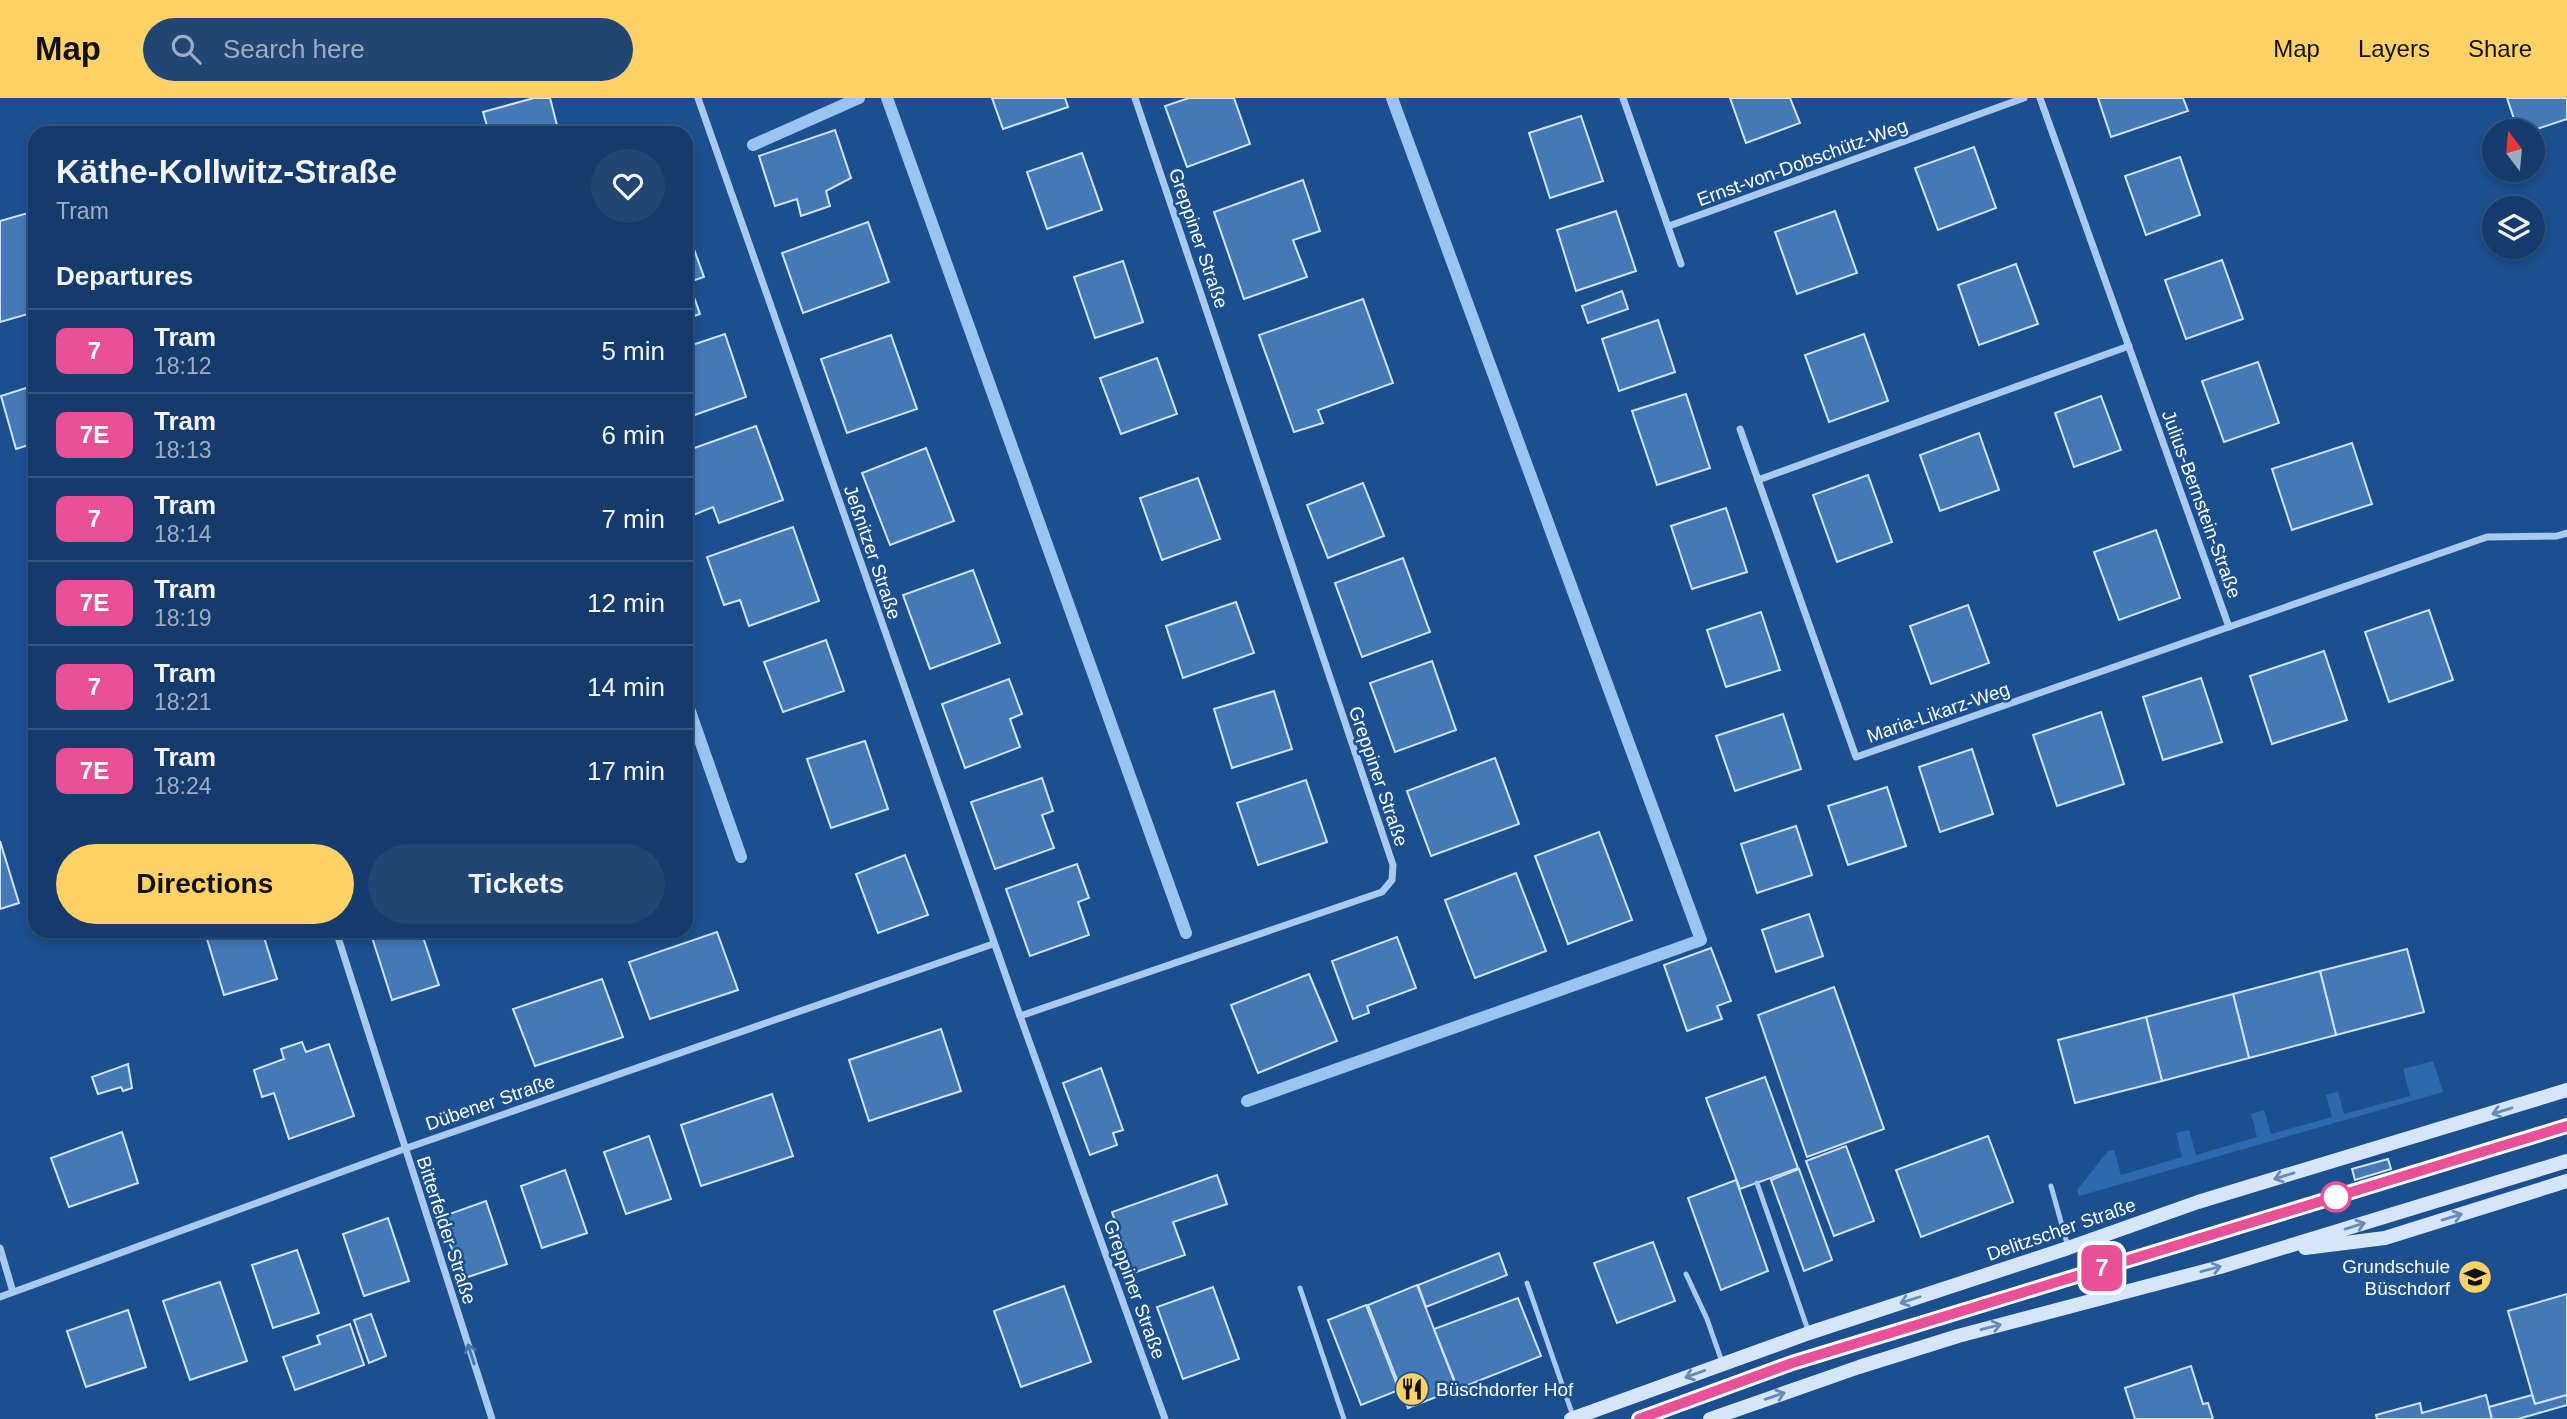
<!DOCTYPE html>
<meta charset="utf-8">
<style>
:root{--surface:#143b6b;--page:#214673;--text:#f1f3f6;--muted:#9dadc1;--line:#33557e;--accent:#ffd166}
body{margin:0;font-family:Arial,sans-serif;background:var(--page);color:var(--text);height:100vh;display:flex;flex-direction:column;font-size:26px;white-space:nowrap}
*{box-sizing:border-box;margin:0}
p{font-size:23px;color:var(--muted)}
.icon{flex:none;width:38px;height:38px;fill:none;stroke:currentColor;stroke-width:2;stroke-linecap:round;stroke-linejoin:round}
.map{position:relative;flex:1;overflow:hidden}
.side{position:absolute;left:28px;top:28px;width:665px;height:812px;display:flex;flex-direction:column;background:var(--surface);border-radius:21px;box-shadow:0 4px 10px #0003,0 0 0 2px var(--line)}
.side>*{flex:none}
.badge{padding:0 14px;border-radius:10px;font-size:24px;line-height:46px}
.needle{width:46px;rotate:344deg}
.buttons{position:absolute;left:2482px;top:21px;display:grid;gap:14px}
.buttons a{display:grid;place-items:center;width:63px;height:63px;border-radius:50%;background:var(--surface);box-shadow:0 4px 10px #0003,0 0 0 2px var(--line);font-size:35px}
.map>.badge{position:absolute;translate:-50% -50%;box-shadow:0 0 0 4px #fff}
h2{padding:0 28px;font-size:26px;line-height:63px}
.round{display:grid;place-items:center;flex:none;width:74px;height:74px;border-radius:37px;background:var(--page)}
.overview{display:flex;align-items:center;justify-content:space-between;height:119px;padding:0 28px}
h1{font-size:33px;font-weight:800;line-height:52px}
.primary-button{display:flex;gap:14px;margin-top:auto;padding:14px 28px}
.primary-button a{flex:1;height:80px;border-radius:42px;background:var(--accent);color:#111;font-size:28px;font-weight:800;line-height:80px;text-align:center}
.primary-button a+a{background:var(--page);color:var(--text)}
ul{padding:0;list-style:none}
li{display:flex;align-items:center;gap:21px;height:84px;padding:0 28px;border-top:2px solid var(--line)}
li div{flex:1}
li b{display:block;font-size:26px}
li em{font-style:normal}
li .badge{min-width:77px;font-weight:700;text-align:center}
header{display:flex;align-items:center;gap:42px;box-sizing:border-box;height:98px;padding:0 35px;background:var(--accent);color:#111}
header strong{font-size:33px}
nav{display:flex;gap:38px;margin-inline-start:auto;font-size:24px}
.search{width:490px;height:63px;background:var(--page);display:flex;align-items:center;gap:18px;box-sizing:border-box;padding:0 24px;border-radius:38px;color:var(--muted);font-size:26px}
.map>svg:first-child{display:block}
.green{fill:#2e69ad}
.lines{fill:none;stroke-linecap:round;stroke-linejoin:round}
.stream{stroke:#9cc4f0;stroke-width:12}
.building{fill:#4478b7;stroke:#cfe3fa;stroke-width:2}
.lane{stroke:#a9c9ee;stroke-width:5}
.street{stroke:#a9c9ee;stroke-width:7}
.secondary{stroke:#d6e6fa;stroke-width:14}
.tram{stroke:#fff;stroke-width:2}
.oneway{stroke:#668bba}
.oneway2{stroke:#4674ac}
.line-casing{stroke:#fff;stroke-width:16}
.line{stroke:#ea5097;stroke-width:10}
.stop-dot{fill:#fff;stroke:#ea5097;stroke-width:3.5}
.labels{text-anchor:middle;stroke-width:5;stroke-linejoin:round;paint-order:stroke}
.street-label{font-size:19px;fill:#fff;stroke:#1b4f8f}
.poi-label{font-size:19px;fill:#fff;stroke:#1b4f8f;text-anchor:end}
</style>
<header>
<strong>Map</strong>
<div class="search"><svg class="icon" aria-label="search" viewBox="0 0 24 24"><circle cx="10" cy="10" r="6"/><path d="M15 15l6 6"/></svg>Search here</div>
<nav><a>Map</a><a>Layers</a><a>Share</a></nav>
</header>
<div class="map">
<svg width="2567" height="1321" viewBox="0 0 2567 1321">
<rect width="100%" height="100%" fill="#1b4f8f"/>
<path class="green" d="M 2433,963 L 2443,994 L 2079,1098 L 2077,1092 L 2108,1053 L 2114,1052 L 2121,1077 L 2182,1059 L 2176,1035 L 2189,1032 L 2196,1057 L 2257,1039 L 2251,1016 L 2264,1012 L 2271,1036 L 2332,1019 L 2326,997 L 2338,993 L 2344,1016 L 2410,998 L 2403,971 Z"/>
<g class="lines">
<g class="stream">
<path d="M 887,0 L 1186,835"/>
<path d="M 753,47 L 859,0"/>
<path d="M 686,602 L 741,759"/>
<path d="M 1247,1003 L 1701,842 L 1392,0"/>
</g>
</g>
<g class="building">
<path d="M 534,0 L 550,0 L 559,35 L 489,35 L 483,14 Z"/>
<path d="M 992,0 L 1065,0 L 1068,9 L 1003,31 Z"/>
<path d="M 1189,0 L 1234,0 L 1250,46 L 1187,69 L 1165,8 Z"/>
<path d="M 1730,0 L 1790,0 L 1800,25 L 1746,45 Z"/>
<path d="M 2098,0 L 2183,0 L 2188,13 L 2111,39 Z"/>
<path d="M 2507,0 L 2567,0 L 2567,21 L 2531,33 L 2518,33 Z"/>
<path d="M 1581,18 L 1603,83 L 1550,100 L 1529,35 Z"/>
<path d="M 835,32 L 851,80 L 826,93 L 830,108 L 801,118 L 797,101 L 775,108 L 759,58 Z"/>
<path d="M 1974,49 L 1996,110 L 1938,132 L 1915,70 Z"/>
<path d="M 1082,55 L 1102,112 L 1047,131 L 1027,74 Z"/>
<path d="M 2180,59 L 2200,117 L 2146,137 L 2125,78 Z"/>
<path d="M 1303,82 L 1320,133 L 1293,142 L 1307,179 L 1244,201 L 1214,114 Z"/>
<path d="M 35,113 L 35,214 L 0,224 L 0,123 Z"/>
<path d="M 1616,113 L 1636,173 L 1576,193 L 1557,132 Z"/>
<path d="M 1835,113 L 1857,175 L 1797,196 L 1775,134 Z"/>
<path d="M 868,124 L 889,184 L 803,215 L 782,155 Z"/>
<path d="M 686,129 L 704,179 L 686,185 Z"/>
<path d="M 2222,162 L 2243,221 L 2186,241 L 2165,182 Z"/>
<path d="M 1123,163 L 1143,224 L 1095,240 L 1074,179 Z"/>
<path d="M 2016,166 L 2038,226 L 1979,247 L 1958,187 Z"/>
<path d="M 1622,193 L 1628,211 L 1588,225 L 1582,208 Z"/>
<path d="M 694,199 L 700,216 L 686,221 L 686,202 Z"/>
<path d="M 1363,201 L 1393,285 L 1318,312 L 1323,325 L 1294,334 L 1259,237 Z"/>
<path d="M 1658,222 L 1675,274 L 1619,293 L 1602,241 Z"/>
<path d="M 725,236 L 746,299 L 686,320 L 686,249 Z"/>
<path d="M 1864,236 L 1888,303 L 1829,324 L 1805,257 Z"/>
<path d="M 891,237 L 917,311 L 847,335 L 821,261 Z"/>
<path d="M 1157,260 L 1177,316 L 1121,336 L 1100,280 Z"/>
<path d="M 2258,264 L 2279,325 L 2224,344 L 2202,283 Z"/>
<path d="M 35,287 L 35,345 L 16,351 L 1,298 Z"/>
<path d="M 1686,296 L 1710,370 L 1657,387 L 1632,313 Z"/>
<path d="M 2101,298 L 2121,352 L 2074,369 L 2055,315 Z"/>
<path d="M 756,328 L 783,402 L 719,425 L 713,409 L 691,418 L 686,405 L 686,353 Z"/>
<path d="M 1979,335 L 1999,392 L 1940,413 L 1920,357 Z"/>
<path d="M 2352,345 L 2372,406 L 2292,432 L 2272,371 Z"/>
<path d="M 926,350 L 954,423 L 890,447 L 862,375 Z"/>
<path d="M 1868,377 L 1892,444 L 1837,464 L 1813,397 Z"/>
<path d="M 1198,380 L 1220,441 L 1162,462 L 1140,400 Z"/>
<path d="M 1363,385 L 1384,438 L 1328,460 L 1307,407 Z"/>
<path d="M 1726,410 L 1747,474 L 1692,491 L 1671,428 Z"/>
<path d="M 793,429 L 819,503 L 749,528 L 740,502 L 724,507 L 707,459 Z"/>
<path d="M 2156,432 L 2180,500 L 2119,522 L 2094,454 Z"/>
<path d="M 1403,460 L 1430,534 L 1362,559 L 1335,485 Z"/>
<path d="M 973,472 L 1000,545 L 930,571 L 903,497 Z"/>
<path d="M 1236,504 L 1254,555 L 1183,580 L 1166,528 Z"/>
<path d="M 1968,507 L 1989,565 L 1931,586 L 1910,528 Z"/>
<path d="M 2429,512 L 2453,582 L 2389,604 L 2365,534 Z"/>
<path d="M 1761,514 L 1780,572 L 1726,589 L 1707,532 Z"/>
<path d="M 826,542 L 844,593 L 783,614 L 764,564 Z"/>
<path d="M 2324,553 L 2347,622 L 2272,646 L 2250,578 Z"/>
<path d="M 1432,563 L 1456,632 L 1395,654 L 1370,585 Z"/>
<path d="M 2201,580 L 2222,644 L 2163,662 L 2143,599 Z"/>
<path d="M 1009,581 L 1022,616 L 1010,621 L 1020,649 L 965,670 L 942,606 Z"/>
<path d="M 1274,593 L 1292,651 L 1232,670 L 1214,611 Z"/>
<path d="M 2101,614 L 2124,686 L 2057,708 L 2033,637 Z"/>
<path d="M 1783,616 L 1801,671 L 1735,693 L 1716,638 Z"/>
<path d="M 865,643 L 888,711 L 831,730 L 807,661 Z"/>
<path d="M 1972,651 L 1993,716 L 1940,734 L 1919,669 Z"/>
<path d="M 1495,660 L 1519,726 L 1431,758 L 1407,693 Z"/>
<path d="M 1042,680 L 1053,713 L 1042,717 L 1054,750 L 995,771 L 971,704 Z"/>
<path d="M 1306,682 L 1327,744 L 1258,767 L 1237,705 Z"/>
<path d="M 1887,689 L 1906,748 L 1848,767 L 1828,708 Z"/>
<path d="M 1796,728 L 1812,777 L 1757,795 L 1741,746 Z"/>
<path d="M 1599,734 L 1632,822 L 1568,846 L 1535,758 Z"/>
<path d="M 0,743 L 19,805 L 0,811 Z"/>
<path d="M 905,757 L 928,817 L 878,835 L 856,776 Z"/>
<path d="M 1077,766 L 1089,800 L 1078,804 L 1089,837 L 1030,858 L 1006,791 Z"/>
<path d="M 1516,775 L 1546,853 L 1475,880 L 1445,802 Z"/>
<path d="M 1809,816 L 1823,858 L 1776,874 L 1762,832 Z"/>
<path d="M 234,833 L 262,833 L 277,881 L 224,897 L 207,841 Z"/>
<path d="M 370,833 L 421,833 L 439,887 L 392,902 Z"/>
<path d="M 717,834 L 738,892 L 650,921 L 629,864 Z"/>
<path d="M 1397,839 L 1416,890 L 1367,908 L 1369,915 L 1353,921 L 1332,863 Z"/>
<path d="M 1711,850 L 1731,903 L 1717,908 L 1722,921 L 1687,933 L 1664,867 Z"/>
<path d="M 2407,851 L 2424,914 L 2336,937 L 2320,873 Z"/>
<path d="M 2320,873 L 2336,937 L 2249,960 L 2233,896 Z"/>
<path d="M 1309,876 L 1337,943 L 1258,975 L 1231,907 Z"/>
<path d="M 602,881 L 623,939 L 535,968 L 513,911 Z"/>
<path d="M 1834,889 L 1884,1031 L 1807,1059 L 1758,917 Z"/>
<path d="M 2233,896 L 2249,960 L 2162,983 L 2146,919 Z"/>
<path d="M 2146,919 L 2162,983 L 2075,1005 L 2058,942 Z"/>
<path d="M 941,931 L 961,993 L 869,1023 L 849,962 Z"/>
<path d="M 302,944 L 306,954 L 329,946 L 354,1018 L 289,1041 L 274,995 L 262,999 L 254,972 L 284,961 L 281,951 Z"/>
<path d="M 128,966 L 132,990 L 123,993 L 121,989 L 98,996 L 92,979 Z"/>
<path d="M 1101,970 L 1123,1032 L 1113,1035 L 1117,1047 L 1090,1057 L 1063,985 Z"/>
<path d="M 1765,979 L 1798,1070 L 1740,1091 L 1706,1000 Z"/>
<path d="M 772,996 L 793,1058 L 701,1088 L 681,1027 Z"/>
<path d="M 122,1034 L 138,1085 L 69,1109 L 51,1060 Z"/>
<path d="M 649,1038 L 671,1101 L 626,1116 L 604,1054 Z"/>
<path d="M 1988,1038 L 2013,1104 L 1921,1139 L 1896,1072 Z"/>
<path d="M 1846,1048 L 1874,1123 L 1834,1138 L 1806,1063 Z"/>
<path d="M 2388,1061 L 2391,1071 L 2355,1082 L 2352,1071 Z"/>
<path d="M 1799,1071 L 1832,1162 L 1804,1173 L 1771,1082 Z"/>
<path d="M 565,1072 L 587,1135 L 542,1150 L 521,1088 Z"/>
<path d="M 1217,1077 L 1227,1106 L 1173,1124 L 1185,1157 L 1133,1175 L 1112,1114 Z"/>
<path d="M 1736,1082 L 1768,1173 L 1721,1192 L 1688,1100 Z"/>
<path d="M 486,1103 L 507,1166 L 462,1181 L 441,1119 Z"/>
<path d="M 388,1120 L 409,1183 L 364,1198 L 343,1136 Z"/>
<path d="M 1653,1144 L 1675,1203 L 1617,1225 L 1594,1165 Z"/>
<path d="M 297,1152 L 319,1215 L 273,1230 L 252,1167 Z"/>
<path d="M 1499,1155 L 1507,1177 L 1426,1209 L 1418,1187 Z"/>
<path d="M 220,1184 L 247,1263 L 190,1282 L 163,1203 Z"/>
<path d="M 1417,1187 L 1457,1291 L 1408,1310 L 1368,1207 Z"/>
<path d="M 1064,1188 L 1091,1264 L 1021,1289 L 994,1213 Z"/>
<path d="M 1213,1189 L 1239,1261 L 1183,1281 L 1157,1209 Z"/>
<path d="M 2567,1196 L 2567,1297 L 2535,1306 L 2508,1213 Z"/>
<path d="M 1518,1200 L 1541,1258 L 1458,1291 L 1434,1231 Z"/>
<path d="M 1366,1207 L 1399,1292 L 1361,1307 L 1328,1222 Z"/>
<path d="M 128,1212 L 146,1269 L 86,1289 L 67,1233 Z"/>
<path d="M 371,1216 L 386,1258 L 369,1265 L 354,1222 Z"/>
<path d="M 350,1226 L 364,1267 L 295,1292 L 283,1259 L 320,1246 L 317,1238 Z"/>
<path d="M 2191,1268 L 2203,1306 L 2208,1305 L 2213,1321 L 2135,1321 L 2125,1290 Z"/>
<path d="M 2486,1297 L 2492,1321 L 2377,1321 L 2376,1317 L 2420,1305 L 2422,1315 Z"/>
<path d="M 2532,1297 L 2535,1306 L 2567,1297 L 2567,1307 L 2518,1321 L 2492,1321 L 2489,1309 Z"/>
</g>
<g class="lines">
<g class="lane">
<path d="M 1757,1085 L 1809,1235"/>
<path d="M 2051,1088 L 2068,1149"/>
<path d="M 1686,1176 L 1707,1221 L 1722,1264"/>
<path d="M 1527,1185 L 1573,1318"/>
<path d="M 1300,1190 L 1344,1321"/>
</g>
<g class="street">
<path d="M 698,0 L 1020,918"/>
<path d="M 1135,0 L 1393,767 L 1392,782 L 1382,794 L 1020,918 L 1165,1321"/>
<path d="M 1623,0 L 1681,166"/>
<path d="M 2040,0 L 2229,529"/>
<path d="M 1669,128 L 2024,0"/>
<path d="M 1740,331 L 1856,659 L 2487,439 L 2557,438 L 2567,435"/>
<path d="M 1758,382 L 2129,248"/>
<path d="M 336,833 L 492,1321"/>
<path d="M 0,1150 L 13,1194"/>
<path d="M 0,1199 L 404,1051 L 993,846"/>
</g>
<g class="secondary">
<path d="M 2305,1150 L 2385,1140 L 2567,1083"/>
<path d="M 1571,1321 L 1809,1235 L 2068,1150 L 2198,1104 L 2567,992"/>
<path d="M 1710,1321 L 1859,1269 L 1958,1238 L 2220,1169 L 2567,1063"/>
</g>
<path class="tram" d="M 1639,1321 L 1792,1265 L 2567,1028"/>
</g>
<defs><path id="oneway-shaft" d="M-6 0H5M1.5-3L5.5 0L1.5 3" fill="none" stroke-width="1.6" stroke-linecap="round" stroke-linejoin="round" transform="scale(1.75)"/></defs>
<g class="oneway">
<use href="#oneway-shaft" transform="translate(2502 1013) rotate(163)"/>
<use href="#oneway-shaft" transform="translate(2284 1078) rotate(163)"/>
<use href="#oneway-shaft" transform="translate(2452 1119) rotate(-17)"/>
<use href="#oneway-shaft" transform="translate(2355 1128) rotate(-17)"/>
<use href="#oneway-shaft" transform="translate(2211 1171) rotate(-15)"/>
<use href="#oneway-shaft" transform="translate(1910 1202) rotate(162)"/>
<use href="#oneway-shaft" transform="translate(1991 1229) rotate(-15)"/>
<use href="#oneway-shaft" transform="translate(1695 1276) rotate(160)"/>
<use href="#oneway-shaft" transform="translate(1775 1298) rotate(-19)"/>
</g>
<use class="oneway2" href="#oneway-shaft" transform="translate(471 1256) rotate(-108)"/>
<g class="lines">
<g class="line-casing">
<path id="line" d="M 1639,1321 L 1792,1265 L 2567,1028"/>
</g>
<use href="#line" class="line"/>
</g>
<defs>
<g id="school-disc" transform="scale(1.75)"><circle r="9.5" fill="#ffd166" stroke="#1b4f8f"/><path d="M0-5L7-2L0 1L-7-2ZM-4 1L0 2.5L4 1V4Q0 6-4 4Z" fill="#111"/></g>
<g id="restaurant-disc" transform="scale(1.75)"><circle r="9.5" fill="#ffd166" stroke="#1b4f8f"/><path d="M-5-6h1v4h1v-4h1v4h1v-4h1v5L-1.5 .5V6h-2V.5L-5-1ZM5-6V6H3V1.5H1.5Q1.5-4 5-6Z" fill="#111"/></g>
</defs>
<g fill-rule="evenodd">
<use href="#school-disc" x="2475" y="1179"/>
<use href="#restaurant-disc" x="1412" y="1291"/>
</g>
<circle class="stop-dot" cx="2336" cy="1099" r="14"/>
<g class="labels">
<g class="street-label">
<text transform="translate(1802 64) rotate(-20)" y="7">Ernst-von-Dobschütz-Weg</text>
<text transform="translate(1199 140) rotate(71)" y="7">Greppiner Straße</text>
<text transform="translate(2202 406) rotate(70)" y="7">Julius-Bernstein-Straße</text>
<text transform="translate(873 454) rotate(71)" y="7">Jeßnitzer Straße</text>
<text transform="translate(1938 614) rotate(-19)" y="7">Maria-Likarz-Weg</text>
<text transform="translate(1379 678) rotate(71)" y="7">Greppiner Straße</text>
<text transform="translate(490 1004) rotate(-19)" y="7">Dübener Straße</text>
<text transform="translate(2061 1131) rotate(-19)" y="7">Delitzscher Straße</text>
<text transform="translate(447 1132) rotate(72)" y="7">Bitterfelder Straße</text>
<text transform="translate(1135 1191) rotate(70)" y="7">Greppiner Straße</text>
</g>
<g class="poi-label">
<text x="2450" y="1175">Grundschule<tspan x="2450" dy="22">Büschdorf</tspan></text>
<text x="1436" y="1298" text-anchor="start">Büschdorfer Hof</text>
</g>
</g>
</svg>
<div class="buttons">
<a><svg class="needle" viewBox="-14 -14 28 28"><path d="M0-13l5 13h-10z" fill="#e53935"/><path d="M0 13l5-13h-10z" fill="#9dadc1"/></svg></a>
<a><svg class="icon" aria-label="layers" viewBox="0 0 24 24"><path d="M12 4l9 5-9 5-9-5zM3 14l9 5 9-5"/></svg></a>
</div>
<b class="badge" style="left:2102px;top:1170px;background:#ea5097;color:#fff">7</b>
<section class="side">
<div class="overview"><div><h1>Käthe-Kollwitz-Straße</h1><p>Tram</p></div><a class="round"><svg class="icon" aria-label="heart" viewBox="0 0 24 24"><path d="M12 20l-8-8c-3-5 5-10 8-4 3-6 11-1 8 4z"/></svg></a></div>
<h2>Departures</h2>
<ul>
<li><span class="badge" style="background:#ea5097;color:#fff">7</span><div><b>Tram</b><p>18:12</p></div><em>5 min</em></li>
<li><span class="badge" style="background:#ea5097;color:#fff">7E</span><div><b>Tram</b><p>18:13</p></div><em>6 min</em></li>
<li><span class="badge" style="background:#ea5097;color:#fff">7</span><div><b>Tram</b><p>18:14</p></div><em>7 min</em></li>
<li><span class="badge" style="background:#ea5097;color:#fff">7E</span><div><b>Tram</b><p>18:19</p></div><em>12 min</em></li>
<li><span class="badge" style="background:#ea5097;color:#fff">7</span><div><b>Tram</b><p>18:21</p></div><em>14 min</em></li>
<li><span class="badge" style="background:#ea5097;color:#fff">7E</span><div><b>Tram</b><p>18:24</p></div><em>17 min</em></li>
</ul>
<div class="primary-button"><a>Directions</a><a>Tickets</a></div>
</section>
</div>
